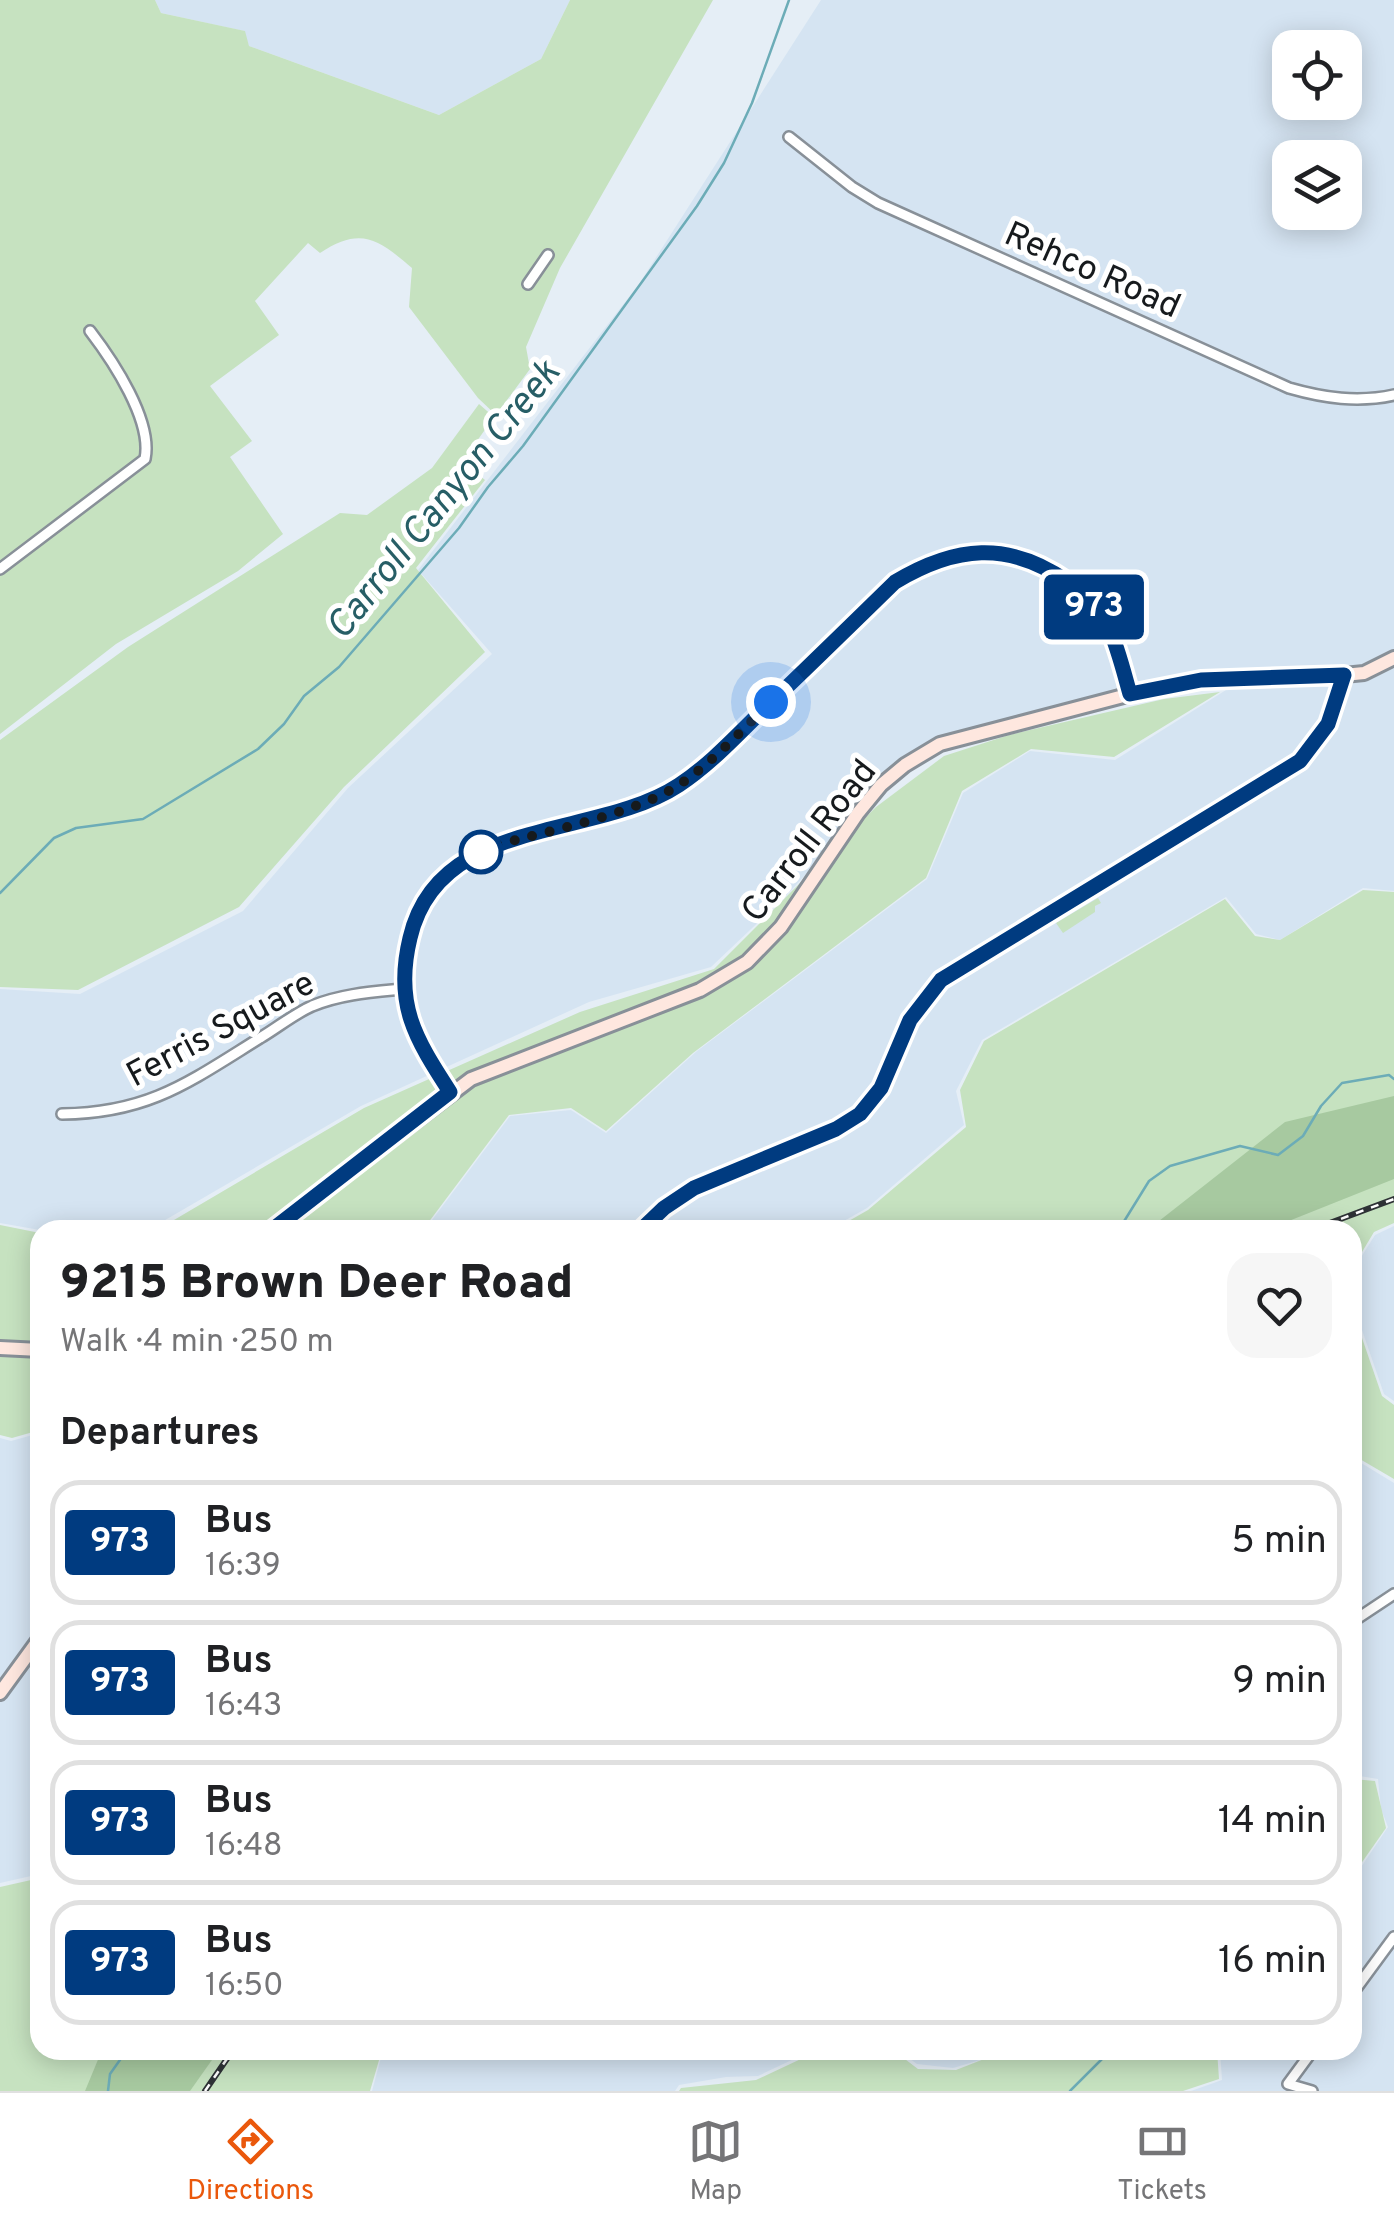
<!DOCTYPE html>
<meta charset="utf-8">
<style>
:root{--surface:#fff;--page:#f6f6f6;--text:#202124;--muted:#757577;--line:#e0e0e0;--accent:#ea580c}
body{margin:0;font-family:Overpass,sans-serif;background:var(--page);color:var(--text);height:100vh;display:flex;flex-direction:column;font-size:38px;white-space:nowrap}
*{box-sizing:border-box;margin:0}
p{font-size:32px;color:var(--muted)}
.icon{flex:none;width:55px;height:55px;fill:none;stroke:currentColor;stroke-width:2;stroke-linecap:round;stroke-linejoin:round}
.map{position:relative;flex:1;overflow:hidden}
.details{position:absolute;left:30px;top:1220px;width:1332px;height:840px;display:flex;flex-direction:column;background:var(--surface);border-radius:30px;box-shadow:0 5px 25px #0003}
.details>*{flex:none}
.badge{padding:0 20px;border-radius:8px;font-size:35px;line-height:65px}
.controls{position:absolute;left:1272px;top:30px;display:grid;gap:20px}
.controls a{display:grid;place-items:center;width:90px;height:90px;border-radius:20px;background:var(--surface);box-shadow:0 5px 25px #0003;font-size:50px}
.you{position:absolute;width:50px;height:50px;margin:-25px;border:8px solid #fff;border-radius:50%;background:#1a73e8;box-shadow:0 0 0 15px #1a73e833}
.map>.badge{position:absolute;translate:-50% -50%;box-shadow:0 0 0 5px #fff}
h2{padding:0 30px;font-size:38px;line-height:90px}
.round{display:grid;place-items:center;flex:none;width:105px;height:105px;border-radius:30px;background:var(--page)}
.summary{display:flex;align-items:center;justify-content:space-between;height:170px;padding:0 30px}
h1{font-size:48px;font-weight:800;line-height:75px}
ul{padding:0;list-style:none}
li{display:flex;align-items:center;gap:30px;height:125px;margin:0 20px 15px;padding:0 10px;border:5px solid var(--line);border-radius:30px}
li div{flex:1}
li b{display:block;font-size:38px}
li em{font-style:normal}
li .badge{min-width:110px;font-weight:700;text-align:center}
.tabs{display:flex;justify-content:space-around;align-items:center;height:140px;border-top:2px solid var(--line);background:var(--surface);font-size:28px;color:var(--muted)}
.tabs a{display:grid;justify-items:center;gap:5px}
.tabs .current{color:var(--accent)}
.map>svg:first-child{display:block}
.built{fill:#d5e4f2;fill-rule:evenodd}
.green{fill:#c6e2c0}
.forest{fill:#a7c9a0}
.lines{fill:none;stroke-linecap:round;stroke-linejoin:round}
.stream{stroke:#6cacb7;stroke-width:2.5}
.street-casing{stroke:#889098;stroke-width:14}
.secondary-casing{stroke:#889098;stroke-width:18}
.street{stroke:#fff;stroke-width:9}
.secondary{stroke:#fee7df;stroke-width:12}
.rail-casing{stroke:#2e3236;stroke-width:6}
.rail{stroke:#fff;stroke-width:2.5;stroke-dasharray:8;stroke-linecap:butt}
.line-casing{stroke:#fff;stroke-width:22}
.line{stroke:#003b80;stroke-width:15}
.walk{stroke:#161a1d;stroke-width:10;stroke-dasharray:0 18}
.stop-dot{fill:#fff;stroke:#003b80;stroke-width:5}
.labels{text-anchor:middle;stroke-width:10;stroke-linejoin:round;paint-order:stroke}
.street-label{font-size:35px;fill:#161a1d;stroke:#fff}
.water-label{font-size:38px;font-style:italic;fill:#275e66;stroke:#fff}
</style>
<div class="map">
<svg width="1394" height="2091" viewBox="0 0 1394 2091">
<rect width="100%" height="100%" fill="#e5eef6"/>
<g class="built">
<path d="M 155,0 L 570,0 L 541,59 L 439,115 L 249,46 L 244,31 L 161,13 Z"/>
<path d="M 821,0 L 1394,0 L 1394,891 L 1363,888 L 1280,940 L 1256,934 L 1226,897 L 982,1040 L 956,1091 L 964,1125 L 867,1208 L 828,1230 L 419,1230 L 426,1228 L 510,1116 L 571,1110 L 606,1133 L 697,1051 L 927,879 L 963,793 L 1030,751 L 1115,760 L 1253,673 L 1036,713 L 924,746 L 785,897 L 711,967 L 589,1002 L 361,1106 L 148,1230 L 40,1230 L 0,1223 L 0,989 L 80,994 L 243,911 L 348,788 L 492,654 L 418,570 L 639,284 ZM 1290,48 L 1345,48 L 1345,102 L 1290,102 ZM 1290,158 L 1345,158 L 1345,212 L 1290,212 Z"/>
<path d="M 1394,1226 L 1394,1401 L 1384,1394 L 1352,1301 L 1353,1270 L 1375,1235 Z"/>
<path d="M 40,1433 L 40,1874 L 0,1883 L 0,1438 L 11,1441 Z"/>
<path d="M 1353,1458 L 1394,1483 L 1394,2091 L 1191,2091 L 1222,2080 L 1220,2050 L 1352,2050 L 1353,1971 L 1358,1962 L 1353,1953 L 1353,1879 L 1388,1827 L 1381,1809 L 1378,1779 L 1353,1775 Z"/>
<path d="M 383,2050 L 511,2050 L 518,2056 L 547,2050 L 813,2050 L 758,2076 L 726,2077 L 679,2085 L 675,2091 L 372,2091 Z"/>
<path d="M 898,2050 L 996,2050 L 980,2060 L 953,2068 L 917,2064 Z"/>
</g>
<g class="green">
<path d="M 0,0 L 155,0 L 161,13 L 245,31 L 249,46 L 439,115 L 541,59 L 570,0 L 713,0 L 560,268 L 526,347 L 530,369 L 496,415 L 478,398 L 409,307 L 412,268 C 378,239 361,226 320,253 L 308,243 L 255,301 L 279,335 L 210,386 L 252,441 L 230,457 L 283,534 L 238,571 L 116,644 L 0,734 Z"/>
<path d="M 479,404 L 494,417 L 462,462 L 485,480 L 416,568 L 485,652 L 344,787 L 239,907 L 78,990 L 0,987 L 0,740 L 128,647 L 340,513 L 367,515 L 432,468 Z"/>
<path d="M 1220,692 L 1114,757 L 1031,749 L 962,791 L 926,878 L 693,1053 L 606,1131 L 571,1108 L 509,1115 L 425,1227 L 412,1230 L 157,1230 L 364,1108 L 580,1012 L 714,969 L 876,807 L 944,756 L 1009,735 L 1164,699 Z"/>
<path d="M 1363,890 L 1394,892 L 1394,1223 L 1374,1232 L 1353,1267 L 1352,1230 L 833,1230 L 868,1210 L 966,1127 L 960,1090 L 984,1041 L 1225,899 L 1255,936 L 1280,940 Z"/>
<path d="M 1098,898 L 1101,903 L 1095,906 L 1095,912 L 1063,933 L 1056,923 Z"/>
<path d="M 0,1225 L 40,1233 L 40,1430 L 12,1438 L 0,1435 Z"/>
<path d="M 1352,1309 L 1382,1396 L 1394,1405 L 1394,1479 L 1353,1455 Z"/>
<path d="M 1353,1779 L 1375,1781 L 1386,1828 L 1353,1875 Z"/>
<path d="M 40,1878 L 40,2050 L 382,2050 L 370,2091 L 0,2091 L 0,1887 Z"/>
<path d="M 820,2050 L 893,2050 L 918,2069 L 956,2070 L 1007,2050 L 1217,2050 L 1219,2079 L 1183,2091 L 679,2091 L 681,2088 L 756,2080 Z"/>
</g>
<g class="forest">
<path d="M 1394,1096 L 1394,1179 L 1266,1230 L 1137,1230 L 1159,1221 L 1285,1122 Z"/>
<path d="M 102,2050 L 219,2050 L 190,2091 L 85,2091 Z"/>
</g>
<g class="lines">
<g class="stream">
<path d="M 0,893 L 54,838 L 76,828 L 143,819 L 258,749 L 284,724 L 304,696 L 339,667 L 459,528 L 488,487 L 523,446 L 697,206 L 724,163 L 752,103 L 789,0"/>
<path d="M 1113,1230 L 1123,1223 L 1149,1181 L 1170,1166 L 1240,1146 L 1278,1155 L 1303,1136 L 1321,1106 L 1342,1083 L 1389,1075 L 1394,1079"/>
<path d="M 108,2091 L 110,2074 L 127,2050"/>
<path d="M 1070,2091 L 1111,2050"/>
</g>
<g class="street-casing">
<g id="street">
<path d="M 789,137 L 852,187 L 878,203 L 1289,388 C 1324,398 1358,403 1394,395"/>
<path d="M 528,284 L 548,255"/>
<path d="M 0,569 L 145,459 C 153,421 113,361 90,331"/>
<path d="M 450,1092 C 418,1041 394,1005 409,943 C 434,836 553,834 638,804 C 663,796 684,781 705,766 L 895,583 C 954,546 1009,540 1068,582 C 1084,593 1100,609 1109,628 C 1118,648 1123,673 1131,694"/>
<path d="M 62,1114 C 149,1113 189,1082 260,1038 C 277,1028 294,1014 312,1006 C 341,994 372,992 403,989"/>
<path d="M 1352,1622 L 1394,1594"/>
<path d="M 1352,1994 L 1394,1937"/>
<path d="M 1312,2091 L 1288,2084 L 1313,2050"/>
</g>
</g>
<g class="secondary-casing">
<g id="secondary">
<path d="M 272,1230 L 471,1079 L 700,990 L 747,962 L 781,927 L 858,813 L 881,785 L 905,765 L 940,744 L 1131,694 L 1201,680 L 1344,675 L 1364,673 L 1394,658"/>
<path d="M 641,1230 L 664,1208 L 693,1188 L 836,1129 L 860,1114 L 881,1088 L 910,1020 L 941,980 L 1300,761 L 1328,724 L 1344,675"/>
<path d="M 0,1348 L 40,1350"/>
<path d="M 0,1693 L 40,1638"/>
</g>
</g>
<use href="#street" class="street"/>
<use href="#secondary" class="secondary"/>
<g class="rail-casing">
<g id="rail">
<path d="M 1311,1230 L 1394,1199"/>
<path d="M 205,2091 L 233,2050"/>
</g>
</g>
<use href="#rail" class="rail"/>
</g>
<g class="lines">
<g class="line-casing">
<path id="line" d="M 272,1230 L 450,1092 C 415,1038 394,1004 410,938 C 438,815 596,840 679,785 C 711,764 737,735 764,709 C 808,667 851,625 895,582 C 955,546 1008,540 1068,582 C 1084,593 1100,609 1109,628 C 1118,648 1124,673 1130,694 L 1201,680 L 1344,675 L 1328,724 L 1300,761 L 941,980 L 910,1020 L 881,1088 L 860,1114 L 836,1129 L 694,1188 L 664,1208 L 641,1230"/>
</g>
<use href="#line" class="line"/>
<path class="walk" d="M 481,852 L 495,845 C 547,832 636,813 679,785 C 713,762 742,730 771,702"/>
</g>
<circle class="stop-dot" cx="481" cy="852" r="20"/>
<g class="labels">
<g class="street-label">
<text transform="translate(1093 269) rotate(24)" y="12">Rehco Road</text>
<text transform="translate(808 840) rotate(-52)" y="12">Carroll Road</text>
<text transform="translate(220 1028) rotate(-28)" y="12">Ferris Square</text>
</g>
<g class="water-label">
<text transform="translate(442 499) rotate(-51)" y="13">Carroll Canyon Creek</text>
</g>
</g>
</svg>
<div class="controls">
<a><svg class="icon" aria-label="locate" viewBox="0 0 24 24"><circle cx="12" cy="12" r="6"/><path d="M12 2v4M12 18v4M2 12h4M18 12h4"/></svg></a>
<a><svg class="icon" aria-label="layers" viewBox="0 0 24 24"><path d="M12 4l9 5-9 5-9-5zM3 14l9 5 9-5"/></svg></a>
</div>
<div class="you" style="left:771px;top:702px"></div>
<b class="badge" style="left:1094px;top:607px;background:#003b80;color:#fff">973</b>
<section class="details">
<div class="summary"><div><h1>9215 Brown Deer Road</h1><p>Walk · 4 min · 250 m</p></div><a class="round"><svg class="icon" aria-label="heart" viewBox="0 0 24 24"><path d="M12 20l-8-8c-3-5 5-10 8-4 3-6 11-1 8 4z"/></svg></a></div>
<h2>Departures</h2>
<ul>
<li><span class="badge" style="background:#003b80;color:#fff">973</span><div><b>Bus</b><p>16:39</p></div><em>5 min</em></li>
<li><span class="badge" style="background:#003b80;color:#fff">973</span><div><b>Bus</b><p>16:43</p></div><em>9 min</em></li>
<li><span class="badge" style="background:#003b80;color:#fff">973</span><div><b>Bus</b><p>16:48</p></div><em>14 min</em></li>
<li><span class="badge" style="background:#003b80;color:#fff">973</span><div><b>Bus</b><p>16:50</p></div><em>16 min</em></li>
</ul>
</section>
</div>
<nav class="tabs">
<a class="current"><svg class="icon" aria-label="directions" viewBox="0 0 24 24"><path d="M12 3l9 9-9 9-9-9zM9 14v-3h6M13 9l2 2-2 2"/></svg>Directions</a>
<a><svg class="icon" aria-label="map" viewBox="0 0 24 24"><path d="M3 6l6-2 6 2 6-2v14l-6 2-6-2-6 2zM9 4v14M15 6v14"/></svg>Map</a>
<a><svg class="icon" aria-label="tickets" viewBox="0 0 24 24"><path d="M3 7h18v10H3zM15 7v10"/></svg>Tickets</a>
</nav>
